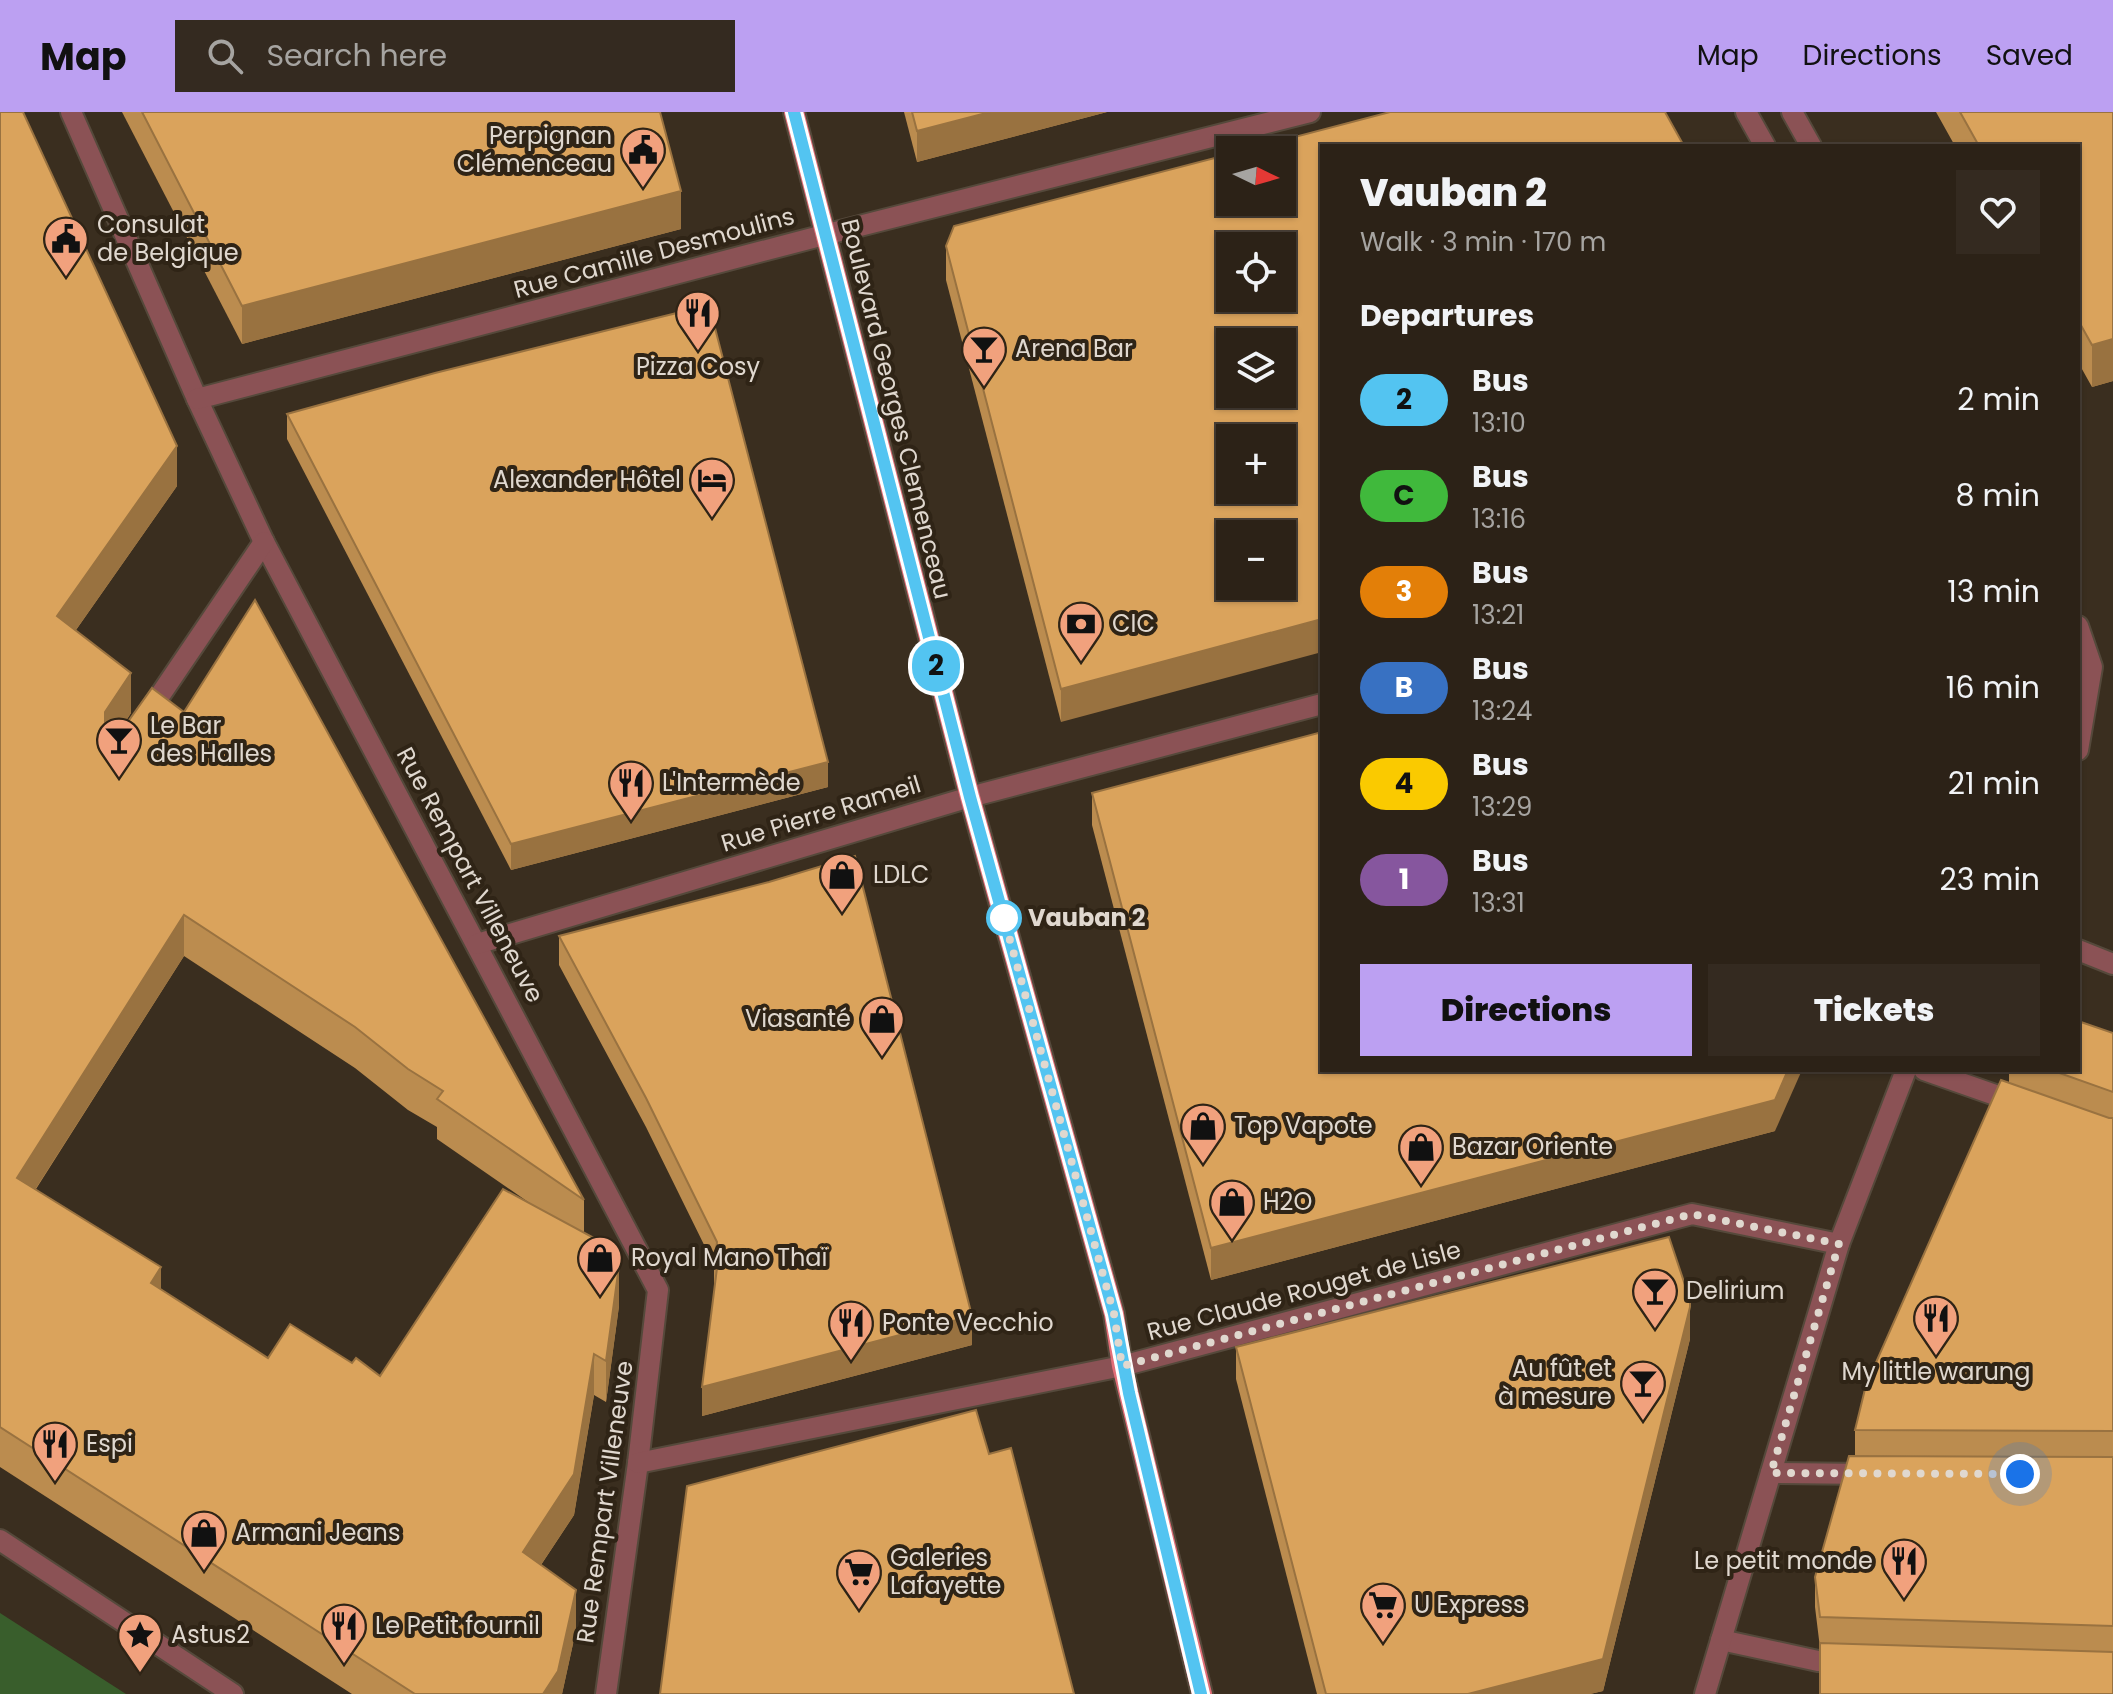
<!DOCTYPE html>
<meta charset="utf-8">
<style>
:root{--surface:#2c2217;--page:#342a20;--text:#f1f3f6;--muted:#a6a4a1;--line:#483f36;--accent:#bca0f2}
body{margin:0;font-family:Poppins,sans-serif;background:var(--page);color:var(--text);height:100vh;display:flex;flex-direction:column;font-size:30px;white-space:nowrap}
*{box-sizing:border-box;margin:0}
p{font-size:26px;color:var(--muted)}
.icon{flex:none;width:44px;height:44px;fill:none;stroke:currentColor;stroke-width:2;stroke-linecap:round;stroke-linejoin:round}
.map{position:relative;flex:1;overflow:hidden}
.sheet{position:absolute;left:1320px;top:32px;width:760px;height:928px;display:flex;flex-direction:column;background:var(--surface);border-radius:0px;box-shadow:0 2px 6px #0004,0 0 0 2px var(--line)}
.sheet>*{flex:none}
.badge{padding:0 16px;border-radius:26px;font-size:28px;line-height:52px}
.needle{width:52px;rotate:95deg}
.controls{position:absolute;left:1216px;top:24px;display:grid;gap:16px}
.controls a{display:grid;place-items:center;width:80px;height:80px;border-radius:0px;background:var(--surface);box-shadow:0 2px 6px #0004,0 0 0 2px var(--line);font-size:40px}
.you{position:absolute;width:40px;height:40px;margin:-20px;border:6px solid #fff;border-radius:50%;background:#1a73e8;box-shadow:0 0 0 12px #1a73e833}
.map>.badge{position:absolute;translate:-50% -50%;box-shadow:0 0 0 4px #fff}
h2{padding:0 40px;font-size:30px;line-height:72px}
.round{display:grid;place-items:center;flex:none;width:84px;height:84px;border-radius:0px;background:var(--page)}
.summary{display:flex;align-items:center;justify-content:space-between;height:136px;padding:0 40px}
h1{font-size:38px;font-weight:800;line-height:60px}
.primary-button{display:flex;gap:16px;margin-top:auto;padding:16px 40px}
.primary-button a{flex:1;height:92px;border-radius:0px;background:var(--accent);color:#111;font-size:32px;font-weight:800;line-height:92px;text-align:center}
.primary-button a+a{background:var(--page);color:var(--text)}
ul{padding:0;list-style:none}
li{display:flex;align-items:center;gap:24px;height:96px;padding:0 40px}
li div{flex:1}
li b{display:block;font-size:30px}
li em{font-style:normal}
li .badge{min-width:88px;font-weight:700;text-align:center}
header{display:flex;align-items:center;gap:48px;box-sizing:border-box;height:112px;padding:0 40px;background:var(--accent);color:#111}
header strong{font-size:38px}
nav{display:flex;gap:44px;margin-inline-start:auto;font-size:28px}
.search{width:560px;height:72px;background:var(--page);display:flex;align-items:center;gap:20px;box-sizing:border-box;padding:0 28px;border-radius:0px;color:var(--muted);font-size:30px}
.map>svg:first-child{display:block}
.green{fill:#395e2c}
.lines{fill:none;stroke-linecap:round;stroke-linejoin:round}
.minor-casing{stroke:#55493b;stroke-width:24}
.major-casing{stroke:#55493b;stroke-width:24}
.minor{stroke:#8b5255;stroke-width:20}
.major{stroke:#e26e78;stroke-width:20}
.wall{fill:#bb8c4f;fill-rule:evenodd}
.shaded-wall{fill:#997240}
.building{fill:#daa35c;stroke:#997240;stroke-width:2;fill-rule:evenodd}
.line-casing{stroke:#fff;stroke-width:18}
.line{stroke:#53c4f1;stroke-width:12}
.walk{stroke:#e0d8cf;stroke-width:8;stroke-dasharray:0 14.4}
.stop-dot{fill:#fff;stroke:#53c4f1;stroke-width:4}
.labels{text-anchor:middle;stroke-width:8;stroke-linejoin:round;paint-order:stroke}
.poi-label{font-size:24px;fill:#e0d8cf;stroke:#2f2416;text-anchor:start}
.street-label{font-size:24px;fill:#e0d8cf;stroke:#2f2416}
.stop-label{font-size:24px;font-weight:bold;fill:#e0d8cf;stroke:#2f2416;text-anchor:start}
</style>
<header>
<strong>Map</strong>
<div class="search"><svg class="icon" aria-label="search" viewBox="0 0 24 24"><circle cx="10" cy="10" r="6"/><path d="M15 15l6 6"/></svg>Search here</div>
<nav><a>Map</a><a>Directions</a><a>Saved</a></nav>
</header>
<div class="map">
<svg width="2113" height="1582" viewBox="0 0 2113 1582">
<rect width="100%" height="100%" fill="#3a2e1f"/>
<path class="green" d="M 0,1501 L 126,1582 L 0,1582 Z"/>
<g class="lines">
<g class="minor-casing">
<g id="minor">
<path d="M 71,0 L 197,287 L 264,430 L 658,1178 L 638,1351 L 606,1582"/>
<path d="M 1746,0 L 1765,34"/>
<path d="M 1792,0 L 1811,34"/>
<path d="M 197,287 L 824,123 L 1310,0"/>
<path d="M 2078,514 L 2092,555 L 2078,638"/>
<path d="M 146,604 L 264,430"/>
<path d="M 477,832 L 970,685 L 1322,592"/>
<path d="M 2078,838 L 2113,852"/>
<path d="M 1924,958 L 2018,991"/>
<path d="M 638,1351 L 1122,1254 L 1692,1102 L 1839,1132"/>
<path d="M 1771,1361 L 1869,1362"/>
<path d="M 0,1428 L 233,1582"/>
<path d="M 1721,1528 L 1818,1549 L 1845,1550"/>
<path d="M 1705,1582 L 1839,1132 L 1906,958"/>
</g>
</g>
<g class="major-casing">
<path id="major" d="M 794,0 L 970,685 L 1114,1202 L 1122,1254 L 1202,1582"/>
</g>
<use href="#minor" class="minor"/>
<use href="#major" class="major"/>
</g>
<g class="wall">
<path d="M 0,0 L 177,374 L 76,518 L 131,601 L 120,618 L 584,1088 L 584,1120 L 619,1194 L 606,1290 L 594,1283 L 574,1403 L 541,1453 L 576,1518 L 562,1582 L 352,1582 L 0,1355 ZM 184,844 L 355,956 L 408,998 L 437,1015 L 437,1027 L 531,1092 L 380,1264 L 352,1251 L 268,1246 L 161,1177 L 36,1077 Z"/>
<path d="M 122,0 L 660,0 L 681,117 L 242,232 Z"/>
<path d="M 904,0 L 1107,0 L 917,50 Z"/>
<path d="M 1936,0 L 2113,0 L 2113,269 L 2092,275 L 2078,250 L 2078,34 L 1955,34 Z"/>
<path d="M 1230,42 L 1061,610 L 946,168 L 946,134 Z"/>
<path d="M 287,302 L 828,675 L 511,758 L 287,327 Z"/>
<path d="M 1092,681 L 1775,1019 L 1211,1168 L 1092,713 Z"/>
<path d="M 559,824 L 972,1233 L 702,1304 L 714,1179 L 714,1153 L 646,1015 L 559,853 Z"/>
<path d="M 2113,921 L 2113,1582 L 1820,1536 L 1815,1495 L 1815,1465 L 1855,1344 L 1855,1318 L 2009,971 L 2009,958 L 2078,958 Z"/>
<path d="M 1690,1227 L 1603,1579 L 1590,1582 L 1317,1582 L 1236,1267 L 1236,1235 Z"/>
</g>
<g class="shaded-wall">
<path d="M 990,0 L 1107,0 L 917,50 L 917,19 Z"/>
<path d="M 681,79 L 681,117 L 242,232 L 242,194 Z"/>
<path d="M 2113,227 L 2113,269 L 2092,275 L 2092,233 Z"/>
<path d="M 177,334 L 177,374 L 57,545 L 57,504 Z"/>
<path d="M 1322,507 L 1322,540 L 1061,610 L 1061,577 Z"/>
<path d="M 131,561 L 131,601 L 105,640 L 105,600 Z"/>
<path d="M 828,650 L 828,675 L 511,758 L 511,732 Z"/>
<path d="M 184,803 L 184,844 L 17,1106 L 17,1066 Z"/>
<path d="M 1788,958 L 1802,958 L 1775,1019 L 1211,1168 L 1211,1136 Z"/>
<path d="M 619,1154 L 619,1194 L 606,1290 L 606,1249 Z"/>
<path d="M 161,1155 L 161,1196 L 151,1171 Z"/>
<path d="M 1690,1195 L 1690,1227 L 1603,1579 L 1590,1582 L 1468,1582 Z"/>
<path d="M 972,1204 L 972,1233 L 702,1304 L 702,1275 Z"/>
<path d="M 594,1242 L 594,1283 L 574,1403 L 523,1480 L 523,1440 Z"/>
<path d="M 576,1478 L 576,1518 L 562,1582 L 543,1582 Z"/>
</g>
<g class="building">
<path d="M 0,0 L 23,0 L 177,334 L 57,504 L 131,561 L 105,600 L 105,613 L 114,619 L 122,618 L 152,576 L 184,600 L 255,488 L 584,1088 L 437,987 L 443,979 L 408,957 L 355,915 L 184,803 L 17,1066 L 161,1155 L 151,1171 L 268,1246 L 290,1212 L 352,1251 L 356,1246 L 380,1264 L 503,1077 L 607,1133 L 619,1154 L 606,1249 L 594,1242 L 574,1362 L 523,1440 L 576,1478 L 558,1559 L 543,1582 L 415,1582 L 0,1315 Z"/>
<path d="M 142,0 L 660,0 L 681,79 L 242,194 Z"/>
<path d="M 912,0 L 990,0 L 917,19 Z"/>
<path d="M 1390,0 L 1665,0 L 1684,34 L 1322,34 L 1322,507 L 1061,577 L 946,134 L 954,114 L 1230,42 L 1230,90 L 1282,90 L 1282,38 L 1245,38 ZM 1230,134 L 1282,134 L 1282,186 L 1230,186 ZM 1230,230 L 1282,230 L 1282,282 L 1230,282 ZM 1230,326 L 1282,326 L 1282,378 L 1230,378 ZM 1230,422 L 1282,422 L 1282,474 L 1230,474 Z"/>
<path d="M 1960,0 L 2113,0 L 2113,227 L 2092,233 L 2078,208 L 2078,34 L 1979,34 Z"/>
<path d="M 709,193 L 828,650 L 511,732 L 287,302 L 435,261 Z"/>
<path d="M 1322,620 L 1322,958 L 1788,958 L 1775,988 L 1211,1136 L 1092,681 Z"/>
<path d="M 855,744 L 972,1204 L 702,1275 L 717,1156 L 714,1155 L 717,1130 L 646,986 L 559,824 L 769,770 Z"/>
<path d="M 2078,909 L 2113,921 L 2113,980 L 2051,958 L 2078,958 Z"/>
<path d="M 2001,968 L 2109,1006 L 2113,1006 L 2113,1319 L 1855,1318 L 1866,1273 Z"/>
<path d="M 1669,1125 L 1690,1188 L 1690,1195 L 1603,1547 L 1468,1582 L 1326,1582 L 1236,1235 Z"/>
<path d="M 976,1298 L 989,1342 L 1011,1336 L 1074,1582 L 660,1582 L 687,1374 Z"/>
<path d="M 1849,1344 L 2113,1345 L 2113,1514 L 1820,1505 L 1815,1465 Z"/>
<path d="M 1820,1531 L 2113,1540 L 2113,1582 L 1820,1582 Z"/>
</g>
<g class="lines">
<g class="line-casing">
<path id="line" d="M 794,0 L 970,685 L 1114,1202 L 1129,1281 L 1201,1582"/>
</g>
<use href="#line" class="line"/>
<path class="walk" d="M 1004,806 L 1003,803 L 1114,1202 L 1122,1254 L 1692,1102 L 1839,1132 L 1771,1361 L 2020,1362"/>
</g>
<defs>
<g id="civic-pin" transform="scale(2.3)"><path d="M0 17L-7.5 6A9.5 9.5 0 1 1 7.5 6Z" fill="#f1a17d" stroke="#2f2416"/><path d="M-.6-6.5H3V-4.5H.6V-3L4-1V1h2V6H-6V1h2V-1L-.6-3ZM-1.2 2.5V6h2.4V2.5Z" fill="#111"/></g>
<g id="restaurant-pin" transform="scale(2.3)"><path d="M0 17L-7.5 6A9.5 9.5 0 1 1 7.5 6Z" fill="#f1a17d" stroke="#2f2416"/><path d="M-5-6h1v4h1v-4h1v4h1v-4h1v5L-1.5 .5V6h-2V.5L-5-1ZM5-6V6H3V1.5H1.5Q1.5-4 5-6Z" fill="#111"/></g>
<g id="bar-pin" transform="scale(2.3)"><path d="M0 17L-7.5 6A9.5 9.5 0 1 1 7.5 6Z" fill="#f1a17d" stroke="#2f2416"/><path d="M-6-5H6L.8 .8V4.5H3.5V6h-7V4.5H-.8V.8Z" fill="#111"/></g>
<g id="hotel-pin" transform="scale(2.3)"><path d="M0 17L-7.5 6A9.5 9.5 0 1 1 7.5 6Z" fill="#f1a17d" stroke="#2f2416"/><path d="M-6-4.5h1.5V1H6V5H4.5V3h-9V5H-6ZM-4 0a1.8 1.8 0 1 1 3.6 0ZM.5 0V-2.5h3Q6-2.5 6 0Z" fill="#111"/></g>
<g id="bank-pin" transform="scale(2.3)"><path d="M0 17L-7.5 6A9.5 9.5 0 1 1 7.5 6Z" fill="#f1a17d" stroke="#2f2416"/><path d="M-6-4H6V4H-6ZM0-2.3a2.3 2.3 0 1 0 0 4.6a2.3 2.3 0 1 0 0-4.6Z" fill="#111"/></g>
<g id="shop-pin" transform="scale(2.3)"><path d="M0 17L-7.5 6A9.5 9.5 0 1 1 7.5 6Z" fill="#f1a17d" stroke="#2f2416"/><path d="M-5-2.5h2.3a2.7 3.5 0 0 1 5.4 0H5L5.5 6h-11ZM-1.5-2.5h3a1.5 2.3 0 0 0-3 0Z" fill="#111"/></g>
<g id="supermarket-pin" transform="scale(2.3)"><path d="M0 17L-7.5 6A9.5 9.5 0 1 1 7.5 6Z" fill="#f1a17d" stroke="#2f2416"/><path d="M-6-5.5h2.5l.6 2H6L4.5 2H-2.5L-4.4-4H-6ZM-1.5 3.2a1.3 1.3 0 1 0 .1 0ZM3 3.2a1.3 1.3 0 1 0 .1 0Z" fill="#111"/></g>
<g id="sight-pin" transform="scale(2.3)"><path d="M0 17L-7.5 6A9.5 9.5 0 1 1 7.5 6Z" fill="#f1a17d" stroke="#2f2416"/><path d="M0-6L1.8-2.2L6-1.7L2.9 1.2L3.7 5.4L0 3.3L-3.7 5.4L-2.9 1.2L-6-1.7L-1.8-2.2Z" fill="#111"/></g>
</defs>
<g fill-rule="evenodd">
<use href="#civic-pin" x="643" y="38"/>
<use href="#civic-pin" x="66" y="127"/>
<use href="#restaurant-pin" x="698" y="201"/>
<use href="#bar-pin" x="984" y="237"/>
<use href="#hotel-pin" x="712" y="368"/>
<use href="#bank-pin" x="1081" y="512"/>
<use href="#bar-pin" x="119" y="628"/>
<use href="#restaurant-pin" x="631" y="671"/>
<use href="#shop-pin" x="842" y="763"/>
<use href="#shop-pin" x="882" y="907"/>
<use href="#shop-pin" x="1203" y="1014"/>
<use href="#shop-pin" x="1421" y="1035"/>
<use href="#shop-pin" x="1232" y="1090"/>
<use href="#shop-pin" x="600" y="1146"/>
<use href="#bar-pin" x="1655" y="1179"/>
<use href="#restaurant-pin" x="1936" y="1206"/>
<use href="#restaurant-pin" x="851" y="1211"/>
<use href="#bar-pin" x="1643" y="1271"/>
<use href="#restaurant-pin" x="55" y="1332"/>
<use href="#shop-pin" x="204" y="1421"/>
<use href="#restaurant-pin" x="1904" y="1449"/>
<use href="#supermarket-pin" x="859" y="1460"/>
<use href="#supermarket-pin" x="1383" y="1493"/>
<use href="#restaurant-pin" x="344" y="1514"/>
<use href="#sight-pin" x="140" y="1523"/>
</g>
<circle class="stop-dot" cx="1004" cy="806" r="16"/>
<g class="labels">
<g class="poi-label">
<text x="612" y="32" text-anchor="end">Perpignan<tspan x="612" dy="28">Clémenceau</tspan></text>
<text x="97" y="121">Consulat<tspan x="97" dy="28">de Belgique</tspan></text>
<text x="1015" y="245">Arena Bar</text>
<text x="698" y="263" text-anchor="middle">Pizza Cosy</text>
<text x="681" y="376" text-anchor="end">Alexander Hôtel</text>
<text x="1112" y="520">CIC</text>
<text x="150" y="622">Le Bar<tspan x="150" dy="28">des Halles</tspan></text>
<text x="662" y="679">L'Intermède</text>
<text x="873" y="771">LDLC</text>
<text x="851" y="915" text-anchor="end">Viasanté</text>
<text x="1234" y="1022">Top Vapote</text>
<text x="1452" y="1043">Bazar Oriente</text>
<text x="1263" y="1098">H2O</text>
<text x="631" y="1154">Royal Mano Thaï</text>
<text x="1686" y="1187">Delirium</text>
<text x="882" y="1219">Ponte Vecchio</text>
<text x="1612" y="1265" text-anchor="end">Au fût et<tspan x="1612" dy="28">à mesure</tspan></text>
<text x="1936" y="1268" text-anchor="middle">My little warung</text>
<text x="86" y="1340">Espi</text>
<text x="235" y="1429">Armani Jeans</text>
<text x="890" y="1454">Galeries<tspan x="890" dy="28">Lafayette</tspan></text>
<text x="1873" y="1457" text-anchor="end">Le petit monde</text>
<text x="1414" y="1501">U Express</text>
<text x="375" y="1522">Le Petit fournil</text>
<text x="171" y="1531">Astus2</text>
</g>
<g class="street-label">
<text transform="translate(654 141) rotate(-15)" y="8">Rue Camille Desmoulins</text>
<text transform="translate(896 297) rotate(76)" y="8">Boulevard Georges Clemenceau</text>
<text transform="translate(821 702) rotate(-17)" y="8">Rue Pierre Rameil</text>
<text transform="translate(470 763) rotate(62)" y="8">Rue Rempart Villeneuve</text>
<text transform="translate(1304 1179) rotate(-15)" y="8">Rue Claude Rouget de Lisle</text>
<text transform="translate(605 1390) rotate(-82)" y="8">Rue Rempart Villeneuve</text>
</g>
<g class="stop-label">
<text x="1028" y="814">Vauban 2</text>
</g>
</g>
</svg>
<div class="controls">
<a><svg class="needle" viewBox="-14 -14 28 28"><path d="M0-13l5 13h-10z" fill="#e53935"/><path d="M0 13l5-13h-10z" fill="#a6a4a1"/></svg></a>
<a><svg class="icon" aria-label="locate" viewBox="0 0 24 24"><circle cx="12" cy="12" r="6"/><path d="M12 2v4M12 18v4M2 12h4M18 12h4"/></svg></a>
<a><svg class="icon" aria-label="layers" viewBox="0 0 24 24"><path d="M12 4l9 5-9 5-9-5zM3 14l9 5 9-5"/></svg></a>
<a>+</a>
<a>−</a>
</div>
<div class="you" style="left:2020px;top:1362px"></div>
<b class="badge" style="left:936px;top:554px;background:#53c4f1;color:#111">2</b>
<section class="sheet">
<div class="summary"><div><h1>Vauban 2</h1><p>Walk · 3 min · 170 m</p></div><a class="round"><svg class="icon" aria-label="heart" viewBox="0 0 24 24"><path d="M12 20l-8-8c-3-5 5-10 8-4 3-6 11-1 8 4z"/></svg></a></div>
<h2>Departures</h2>
<ul>
<li><span class="badge" style="background:#53c4f1;color:#111">2</span><div><b>Bus</b><p>13:10</p></div><em>2 min</em></li>
<li><span class="badge" style="background:#40b93c;color:#111">C</span><div><b>Bus</b><p>13:16</p></div><em>8 min</em></li>
<li><span class="badge" style="background:#e37f08;color:#fff">3</span><div><b>Bus</b><p>13:21</p></div><em>13 min</em></li>
<li><span class="badge" style="background:#3871c2;color:#fff">B</span><div><b>Bus</b><p>13:24</p></div><em>16 min</em></li>
<li><span class="badge" style="background:#faca00;color:#111">4</span><div><b>Bus</b><p>13:29</p></div><em>21 min</em></li>
<li><span class="badge" style="background:#86569e;color:#fff">1</span><div><b>Bus</b><p>13:31</p></div><em>23 min</em></li>
</ul>
<div class="primary-button"><a>Directions</a><a>Tickets</a></div>
</section>
</div>
